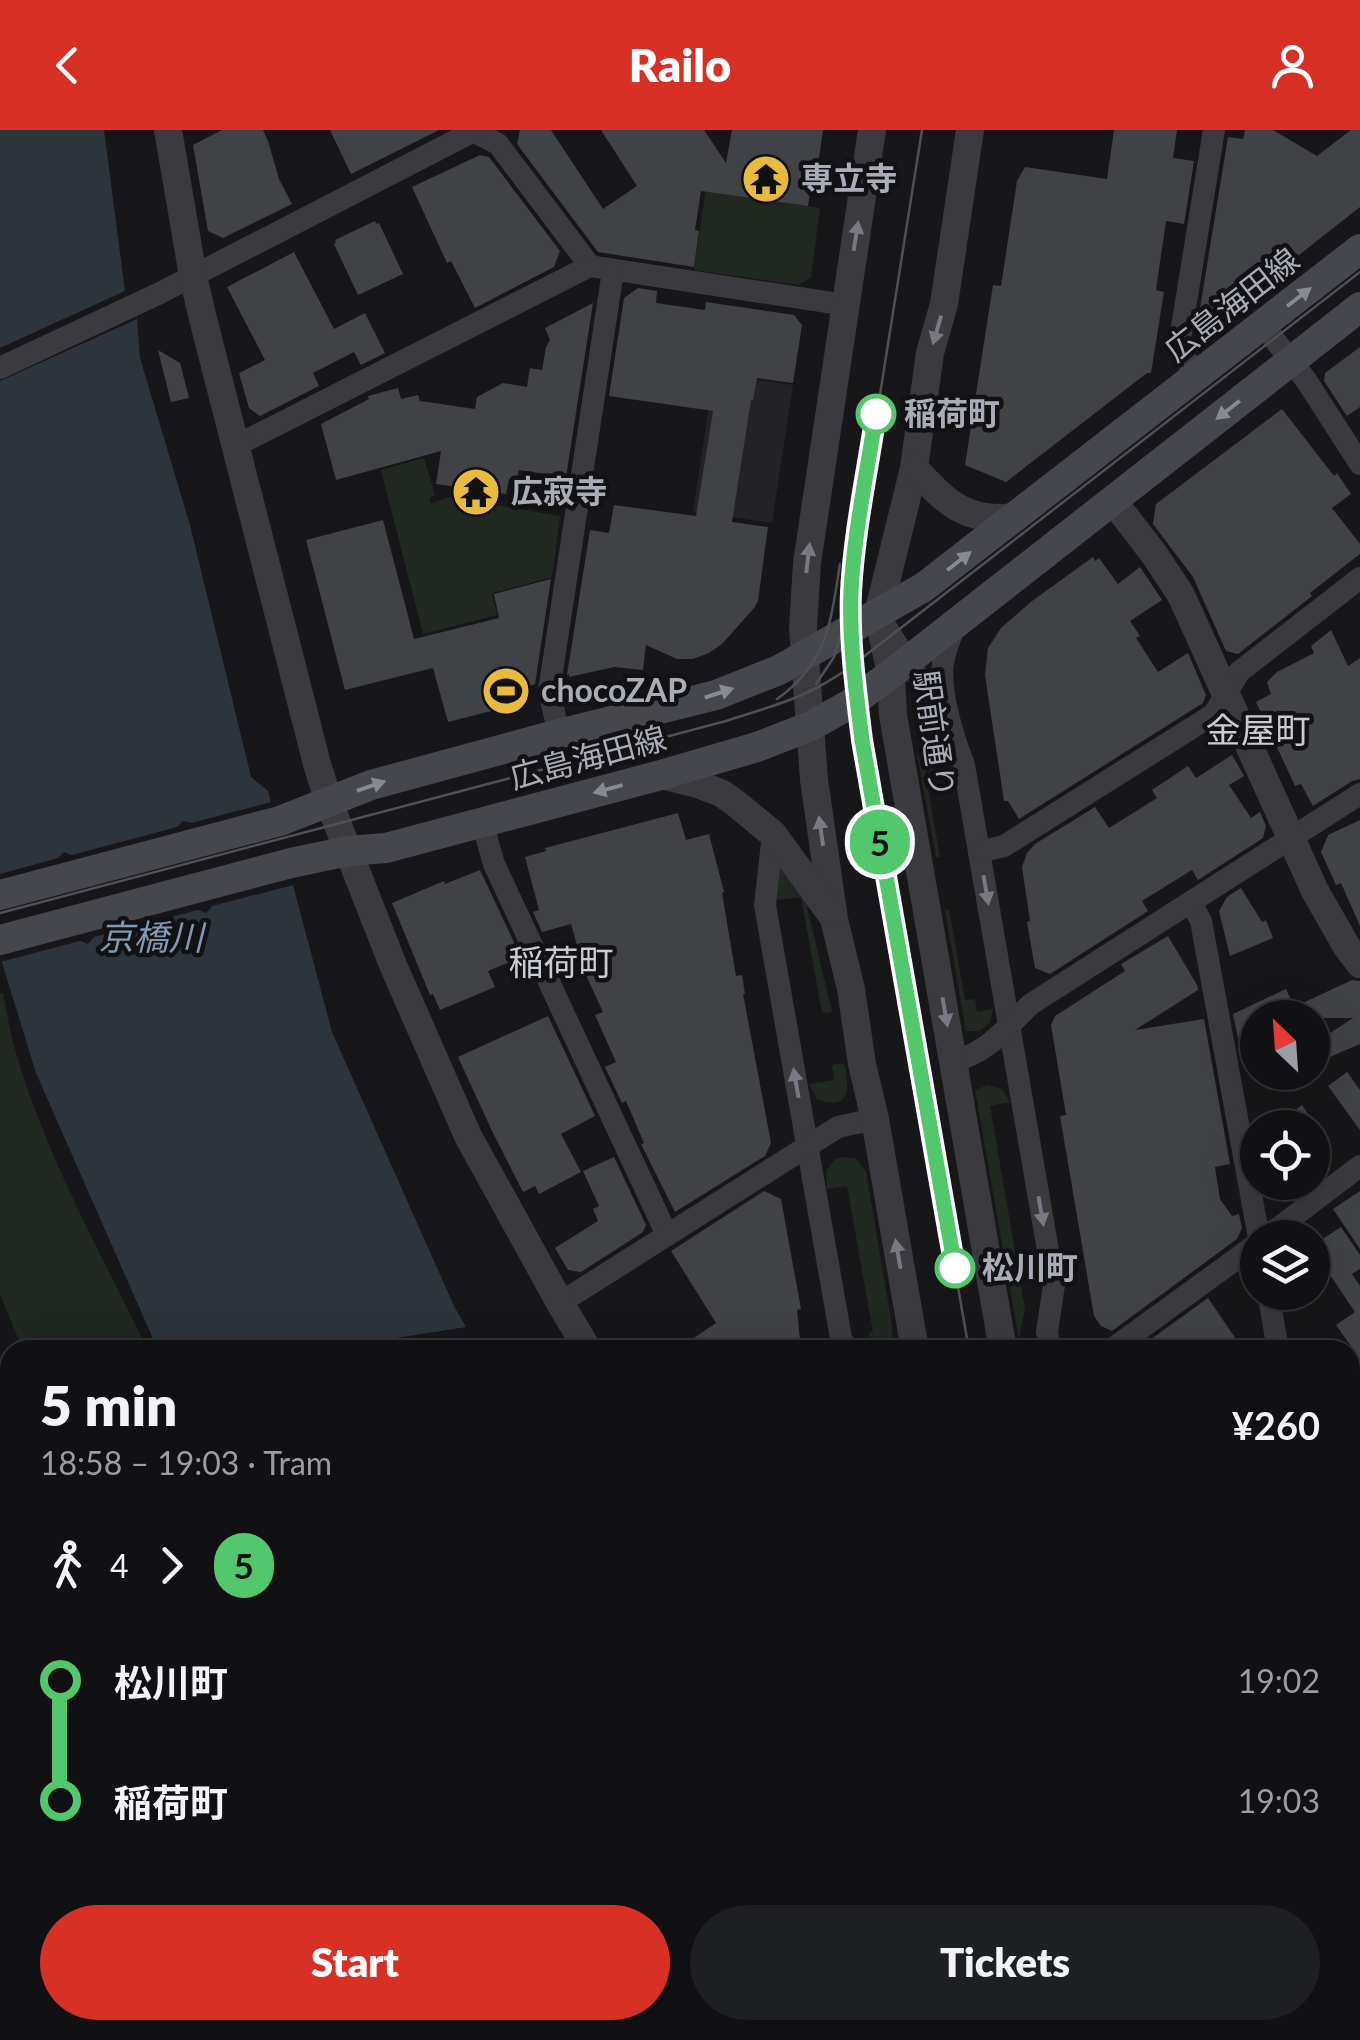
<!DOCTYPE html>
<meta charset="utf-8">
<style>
:root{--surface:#111113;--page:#1e1f21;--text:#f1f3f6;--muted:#9c9da0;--line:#303133;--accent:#d93025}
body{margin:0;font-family:Lato,"Noto Sans JP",sans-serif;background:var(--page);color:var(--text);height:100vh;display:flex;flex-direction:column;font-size:38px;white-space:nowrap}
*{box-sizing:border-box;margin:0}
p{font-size:32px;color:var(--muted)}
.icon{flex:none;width:55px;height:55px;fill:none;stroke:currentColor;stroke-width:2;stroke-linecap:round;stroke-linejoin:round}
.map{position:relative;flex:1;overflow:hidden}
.drawer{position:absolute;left:0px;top:1210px;width:1360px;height:700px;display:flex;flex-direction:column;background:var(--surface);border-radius:30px 30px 0 0;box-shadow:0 10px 40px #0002,0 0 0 2px var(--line)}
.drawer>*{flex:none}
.badge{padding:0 20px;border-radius:32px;font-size:35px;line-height:65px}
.needle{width:65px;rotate:335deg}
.controls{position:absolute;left:1240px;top:870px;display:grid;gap:20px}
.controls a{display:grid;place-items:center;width:90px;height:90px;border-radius:50%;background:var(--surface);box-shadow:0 10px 40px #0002,0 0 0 2px var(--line);font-size:50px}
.map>.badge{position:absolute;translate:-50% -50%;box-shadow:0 0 0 5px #fff}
.legs{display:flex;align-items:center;gap:15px;height:110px;padding:0 40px;font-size:32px}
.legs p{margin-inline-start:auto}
.summary{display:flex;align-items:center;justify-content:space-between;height:170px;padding:0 40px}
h1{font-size:55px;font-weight:800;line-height:75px}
.action{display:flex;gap:20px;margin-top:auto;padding:20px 40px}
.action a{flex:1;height:115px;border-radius:60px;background:var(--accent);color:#fff;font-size:40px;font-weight:800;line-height:115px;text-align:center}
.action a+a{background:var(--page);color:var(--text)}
ul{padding:0 40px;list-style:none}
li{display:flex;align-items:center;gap:35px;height:120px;font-size:38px}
li i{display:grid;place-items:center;width:15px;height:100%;margin:0 12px;background:currentColor}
li i::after{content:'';width:25px;height:25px;margin:-12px;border:8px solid;border-radius:50%;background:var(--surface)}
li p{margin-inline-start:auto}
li:first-child i{background:linear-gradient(#0000 50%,currentColor 0)}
li:last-child i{background:linear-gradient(currentColor 50%,#0000 0)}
header{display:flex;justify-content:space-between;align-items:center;height:130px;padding:0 40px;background:var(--accent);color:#fff;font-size:45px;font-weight:800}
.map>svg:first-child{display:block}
.built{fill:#232326}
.green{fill:#212822}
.water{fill:#2d343c}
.pier{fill:#171719}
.building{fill:#414246}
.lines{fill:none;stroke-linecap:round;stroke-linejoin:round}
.minor{stroke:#3a3a3f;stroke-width:22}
.tertiary{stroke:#3a3a3f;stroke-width:28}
.secondary{stroke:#46474d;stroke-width:30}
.tram{stroke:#4f5056;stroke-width:2.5}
.oneway{fill:#787982}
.oneway2{fill:#878993}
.line-1-casing{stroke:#fff;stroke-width:22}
.line-1{stroke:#53c76c;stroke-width:15}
.stop-1-dot{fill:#fff;stroke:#53c76c;stroke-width:5}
.labels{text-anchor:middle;stroke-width:9;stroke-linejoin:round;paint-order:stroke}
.poi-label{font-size:32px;font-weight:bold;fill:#aaadb8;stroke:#121214;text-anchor:start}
.street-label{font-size:32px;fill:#aaadb8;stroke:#121214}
.stop-label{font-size:32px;font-weight:bold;fill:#aaadb8;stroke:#121214;text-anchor:start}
.neighbourhood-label{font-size:35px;fill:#caccd4;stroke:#121214}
.water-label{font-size:35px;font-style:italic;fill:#8398b1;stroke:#121214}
</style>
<header><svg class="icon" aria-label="back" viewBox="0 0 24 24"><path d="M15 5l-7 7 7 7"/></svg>Railo<svg class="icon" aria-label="person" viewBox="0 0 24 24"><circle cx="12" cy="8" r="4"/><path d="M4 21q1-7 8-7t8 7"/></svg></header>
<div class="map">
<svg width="1360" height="1910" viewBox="0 0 1360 1910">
<rect width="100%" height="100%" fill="#171719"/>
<path class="built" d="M 714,244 L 793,255 L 772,393 L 693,381 Z"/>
<g class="green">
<path d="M 707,51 L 724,64 L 820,78 L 811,147 L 799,155 L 694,140 Z"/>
<path d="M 424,328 L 435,365 L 429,368 L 431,374 L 448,367 L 560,386 L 552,447 L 492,463 L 497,485 L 423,504 L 381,340 Z"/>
<path d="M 917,624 L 934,640 L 925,642 L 940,727 L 936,727 Z"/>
<path d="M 779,733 L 805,768 L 832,882 L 822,883 L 801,767 L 777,770 Z"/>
<path d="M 949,779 L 965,870 L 975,869 L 977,882 L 993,879 L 990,893 L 979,901 L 966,901 L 945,780 Z"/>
<path d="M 0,863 L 3,863 C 7,883 10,903 16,923 C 47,1027 100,1123 148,1220 L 23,1220 L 0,1164 Z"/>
<path d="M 844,933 C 850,956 851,983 817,969 L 809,954 L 834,950 L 832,935 Z"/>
<path d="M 988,955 L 1002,959 L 1010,972 L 990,976 L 1025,1179 L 1019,1210 L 975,960 Z"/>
<path d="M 843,1027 L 857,1029 L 866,1042 L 892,1195 L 893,1220 L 883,1220 L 868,1204 L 873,1202 L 847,1056 L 827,1059 L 826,1041 L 835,1029 Z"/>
<path d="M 1360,1258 L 1360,1426 L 1350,1409 L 1350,1265 Z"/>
</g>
<g class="water">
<path d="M 0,0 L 104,0 L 125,161 L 137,189 L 140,228 L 190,395 L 251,647 L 268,661 L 332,902 L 454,1176 L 479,1220 L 158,1220 L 36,943 L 0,826 Z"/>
<path d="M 593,1900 L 970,1900 L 979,1910 L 601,1910 Z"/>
</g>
<g class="pier">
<path d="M 125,161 L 137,189 L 0,251 L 0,218 Z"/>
<path d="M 275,671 L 297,754 L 212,776 L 206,783 L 198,780 L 94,807 L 88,814 L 80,811 L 0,832 L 0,744 L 58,728 L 64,722 L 72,725 L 177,697 L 183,691 L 191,693 Z"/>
<path d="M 472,1196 L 478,1208 L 404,1220 L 321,1220 Z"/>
<path d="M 588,1900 L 675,1900 L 669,1910 L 595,1910 Z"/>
</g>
<g class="building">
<path d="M 222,0 L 263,0 L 268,11 L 279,49 L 292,74 L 223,108 L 208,101 L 193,15 Z"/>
<path d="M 330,0 L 439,0 L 351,44 Z"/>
<path d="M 520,0 L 551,0 L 603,79 L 637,56 L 601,0 L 704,0 L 726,33 L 732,0 L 823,0 L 815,56 L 811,55 L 808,76 L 701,61 L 695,100 L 699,101 L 694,137 L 598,122 L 517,14 Z"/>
<path d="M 1114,0 L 1177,0 L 1173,28 L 1194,31 L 1184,94 L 1166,91 L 1156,160 L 1164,162 L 1151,243 L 1147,243 L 1006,352 L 965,335 L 993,155 L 1001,156 L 1017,51 L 1025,37 L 1107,49 Z"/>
<path d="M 1245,0 L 1273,0 L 1317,26 L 1351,0 L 1360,0 L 1360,77 L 1214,192 L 1199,184 L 1228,7 L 1243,9 Z"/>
<path d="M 480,25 L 489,27 L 560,121 L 554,137 L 475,178 L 451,131 L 447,133 L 412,57 Z"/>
<path d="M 375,91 L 376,94 L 379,93 L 403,144 L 358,165 L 334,114 L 336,112 L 335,110 Z"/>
<path d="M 294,122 L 334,199 L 365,183 L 385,223 L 361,235 L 354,222 L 313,243 L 319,256 L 260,286 L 249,278 L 239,243 L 265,230 L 227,157 Z"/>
<path d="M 638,158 L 657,161 L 656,173 L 705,180 L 706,172 L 794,185 L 802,195 L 793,253 L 757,248 L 753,270 L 751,270 L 732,392 L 768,397 L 758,471 L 754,478 L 722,514 L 709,523 L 693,529 L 677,529 L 646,515 L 643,540 L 614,537 L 569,547 L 569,544 L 567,545 L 590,400 L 609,403 L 614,375 L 696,386 L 713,281 L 609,266 L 624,168 Z"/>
<path d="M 593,173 L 566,347 L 519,340 L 517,351 L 509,349 L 506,364 L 436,354 L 441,321 L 336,350 L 321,294 L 369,269 L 368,266 L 398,258 L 401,269 L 418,265 L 420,271 L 475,279 L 477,267 L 503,253 L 527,257 L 530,238 L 542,240 L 546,217 L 550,210 L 545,198 Z"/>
<path d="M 1360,217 L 1360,277 L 1347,286 L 1324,251 L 1325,243 Z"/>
<path d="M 158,220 L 180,233 L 189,268 L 171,272 Z"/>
<path d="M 1282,279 L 1334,346 L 1337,343 L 1351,364 L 1332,378 L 1360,414 L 1360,424 L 1310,463 L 1312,466 L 1238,524 L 1226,521 L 1193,447 L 1153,394 L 1156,374 Z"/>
<path d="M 383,390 L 414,509 L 499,488 L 494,464 L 551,449 L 535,554 L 523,558 L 527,572 L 448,592 L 433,538 L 345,560 L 306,410 Z"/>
<path d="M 1093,427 L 1095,431 L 1099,428 L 1118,454 L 1140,437 L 1162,470 L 1130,491 L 1140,506 L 1136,508 L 1158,542 L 1188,523 L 1206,565 L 1203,573 L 1019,689 L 1008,671 L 1004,671 L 985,545 L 988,518 L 1001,498 L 1032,471 Z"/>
<path d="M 1331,500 L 1348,536 L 1360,528 L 1360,649 L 1352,651 L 1313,676 L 1301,654 L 1295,656 L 1256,572 L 1271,564 L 1267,552 L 1277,542 L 1314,523 L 1311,516 Z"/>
<path d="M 1232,625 L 1244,646 L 1229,655 L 1251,688 L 1260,682 L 1266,696 L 1263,708 L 1198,750 L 1192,740 L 1142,771 L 1148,781 L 1050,844 L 1035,838 L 1027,792 L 1030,791 L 1022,737 L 1027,723 L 1035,714 L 1095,677 L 1109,698 L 1157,668 L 1152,660 L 1188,636 L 1196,648 Z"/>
<path d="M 678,683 L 686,710 L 709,704 L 724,762 L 722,763 L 736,846 L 742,845 L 745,864 L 743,864 L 771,1013 L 765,1026 L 675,1082 L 641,1014 L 644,1013 L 626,971 L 622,973 L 605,937 L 616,932 L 595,885 L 603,882 L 579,830 L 581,829 L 571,794 L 542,802 L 533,782 L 539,780 L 525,727 L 546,721 L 545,718 Z"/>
<path d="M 1360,690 L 1360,796 L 1341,753 L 1336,755 L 1321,722 L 1328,705 Z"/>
<path d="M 480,740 L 521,827 L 488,841 L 495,857 L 440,880 L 433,864 L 430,865 L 392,773 L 444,751 L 445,754 Z"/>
<path d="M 1241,758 L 1262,792 L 1266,790 L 1273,808 L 1230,826 L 1219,781 L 1227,767 Z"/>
<path d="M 1168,806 L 1197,855 L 1198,860 L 1135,900 L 1204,889 L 1230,1034 L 1215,1037 L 1220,1069 L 1232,1086 L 1239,1084 L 1242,1098 L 1237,1109 L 1112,1201 L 1101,1196 L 1094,1186 L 1060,986 L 1066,985 L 1051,895 L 1055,886 L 1125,841 L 1121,834 Z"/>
<path d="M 1352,850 L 1360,851 L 1360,914 L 1325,929 L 1315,913 L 1353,888 L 1258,888 L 1257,940 L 1243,906 L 1238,908 L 1233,884 L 1286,859 L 1294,877 Z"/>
<path d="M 548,886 L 595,986 L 561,1004 L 581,1042 L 539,1064 L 535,1056 L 523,1062 L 493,1003 L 458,927 Z"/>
<path d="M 1347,942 L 1360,960 L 1360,1000 L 1328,956 Z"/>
<path d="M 1302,975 L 1317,998 L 1272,998 Z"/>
<path d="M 614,1027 L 646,1095 L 643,1102 L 581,1142 L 568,1140 L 555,1118 L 598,1091 L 593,1079 L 599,1076 L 583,1041 Z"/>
<path d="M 764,1061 L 781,1069 L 801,1179 L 797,1180 L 801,1220 L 676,1220 L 716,1193 L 671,1121 Z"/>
<path d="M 1360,1061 L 1360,1119 L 1333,1079 Z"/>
<path d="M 1341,1097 L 1360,1125 L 1360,1139 L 1352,1144 L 1360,1156 L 1360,1229 L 1336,1195 L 1355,1182 L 1312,1118 L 1312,1116 Z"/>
<path d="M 1208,1168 L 1238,1212 L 1227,1220 L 1136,1220 Z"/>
</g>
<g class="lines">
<g class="minor">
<path d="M 471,0 L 498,14 L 590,136"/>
<path d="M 1263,195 L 1306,250 L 1360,334"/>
<path d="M 0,238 L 160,163 L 476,0"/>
<path d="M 1198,245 L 1183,226 L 1180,209 L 1214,0"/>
<path d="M 234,313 L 249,309 L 590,136 L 846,175"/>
<path d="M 882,491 L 943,586"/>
<path d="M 955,495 C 951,507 945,520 943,533 C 939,565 953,606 964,635 L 1054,1155 L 1047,1202 L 1050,1220"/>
<path d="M 559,604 L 549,561 L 613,141"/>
<path d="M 482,692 L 494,734 L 667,1105"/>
<path d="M 773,704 L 765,775 L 841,1208 L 847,1220"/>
<path d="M 979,722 L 1004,716 L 1214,584 L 1239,542 L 1360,448"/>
<path d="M 1191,772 L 1201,791 L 1259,1108"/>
<path d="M 953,931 C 988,924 1006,897 1031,874 L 1360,664"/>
<path d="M 1265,1108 L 1360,1036"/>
<path d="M 1268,1162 L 1278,1220"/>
<path d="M 560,1173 L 838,997 L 875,989"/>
<path d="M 1111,1220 L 1258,1113"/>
<path d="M 1350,1252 L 1360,1244"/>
<path d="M 0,1281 L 10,1279"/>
<path d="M 1350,1437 L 1360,1451"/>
<path d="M 1350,1584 L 1360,1577"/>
<path d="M 0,1651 L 10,1651"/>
<path d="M 1350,1746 L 1360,1745"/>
<path d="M 1350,1768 L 1360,1781"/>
<path d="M 1350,1849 L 1360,1862"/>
<path d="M 248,1900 L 265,1910"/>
<path d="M 41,1910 L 85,1903"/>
<path d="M 307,1910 L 313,1900"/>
</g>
<g class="tertiary">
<path d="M 168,0 L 193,146 L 203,189 L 317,634 L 329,672 L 393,835 L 468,1006 L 560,1173 L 588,1220"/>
<path d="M 872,0 L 807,433 L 803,498 L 814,650 L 834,789 L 851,859 L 862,934 L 875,989 L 915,1220"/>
<path d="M 970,0 L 944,174 L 930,223 L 914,338 L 878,484 L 891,544 L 893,585 L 1003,1220"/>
<path d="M 914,338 C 946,372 965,393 1016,387"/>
<path d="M 1113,371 L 1154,424 L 1181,465 L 1315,761 L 1347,817 L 1360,834"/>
<path d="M 661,645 L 697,654 L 721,663 L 734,672 L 773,704 L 831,784"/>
<path d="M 0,1403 L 10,1418"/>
<path d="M 559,1900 L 574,1910"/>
<path d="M 1100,1900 L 1107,1910"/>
<path d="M 617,1910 L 622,1900"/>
</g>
<g class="secondary">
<path d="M 0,765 L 280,691 L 371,655 L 559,604 L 716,565 L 779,540 L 924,457 L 1360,119"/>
<path d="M 0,810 L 291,733 L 348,721 L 386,718 L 661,645 L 757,617 L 811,596 L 850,574 L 891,544 L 1360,177"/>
</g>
<g class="tram">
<path d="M 853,435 C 849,494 855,552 862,610 L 969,1220"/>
<path d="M 851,447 L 922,0"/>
<path d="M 816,554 L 834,527 L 845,492"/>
<path d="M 777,569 C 828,533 831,490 840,434"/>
<path d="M 0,783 L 726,591 C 778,574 808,568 853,535 L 1360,142"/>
<path d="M 1350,1818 L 1360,1831"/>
</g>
</g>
<defs><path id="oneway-solid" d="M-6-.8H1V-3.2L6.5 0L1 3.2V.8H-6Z" transform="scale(2.5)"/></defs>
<g class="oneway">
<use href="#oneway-solid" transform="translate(856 106) rotate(-81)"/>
<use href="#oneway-solid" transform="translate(937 200) rotate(106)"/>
<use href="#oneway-solid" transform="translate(808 428) rotate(-83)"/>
<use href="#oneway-solid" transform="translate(821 701) rotate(-98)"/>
<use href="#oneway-solid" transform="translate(986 760) rotate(80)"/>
<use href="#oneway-solid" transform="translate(945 882) rotate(80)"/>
<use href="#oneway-solid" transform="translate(796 953) rotate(-100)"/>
<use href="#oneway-solid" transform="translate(1041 1081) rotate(80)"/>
<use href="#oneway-solid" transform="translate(898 1124) rotate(-100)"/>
</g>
<g class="oneway2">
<use href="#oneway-solid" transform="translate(1299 167) rotate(-38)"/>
<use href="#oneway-solid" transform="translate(1228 280) rotate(142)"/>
<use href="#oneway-solid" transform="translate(959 431) rotate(-38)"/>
<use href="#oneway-solid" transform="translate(719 563) rotate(-18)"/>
<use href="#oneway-solid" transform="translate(371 656) rotate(-19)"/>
<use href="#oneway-solid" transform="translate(608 659) rotate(165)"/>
</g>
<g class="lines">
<g class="line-1-casing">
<path id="line-1" d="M 876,284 C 867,343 854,403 851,462 C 849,511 856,561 862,610 L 955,1138"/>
</g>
<use href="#line-1" class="line-1"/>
</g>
<defs>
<g id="temple-disc" transform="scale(2.5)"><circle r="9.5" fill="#e8bb3f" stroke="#121214"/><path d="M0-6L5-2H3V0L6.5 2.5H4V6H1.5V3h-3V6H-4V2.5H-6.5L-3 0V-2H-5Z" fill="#111"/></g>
<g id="stadium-disc" transform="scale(2.5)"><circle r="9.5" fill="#e8bb3f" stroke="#121214"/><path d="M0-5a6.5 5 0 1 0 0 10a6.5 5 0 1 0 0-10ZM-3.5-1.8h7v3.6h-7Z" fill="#111"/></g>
</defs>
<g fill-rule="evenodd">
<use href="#temple-disc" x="766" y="49"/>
<use href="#temple-disc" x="476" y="362"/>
<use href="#stadium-disc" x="506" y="561"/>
</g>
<g class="stop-1-dot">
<circle cx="876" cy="284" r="18"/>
<circle cx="955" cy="1138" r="18"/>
</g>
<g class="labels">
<g class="poi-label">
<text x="801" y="60">専立寺</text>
<text x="511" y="373">広寂寺</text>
<text x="541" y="572">chocoZAP</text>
</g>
<g class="street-label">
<text transform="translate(1232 175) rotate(-38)" y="11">広島海田線</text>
<text transform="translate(934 604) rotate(82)" y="11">駅前通り</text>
<text transform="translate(588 628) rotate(-15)" y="11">広島海田線</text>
</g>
<g class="stop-label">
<text x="904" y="295">稲荷町</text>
<text x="982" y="1149">松川町</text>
</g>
<g class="neighbourhood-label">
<text x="1258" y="613">金屋町</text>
<text x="561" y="845">稲荷町</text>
</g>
<g class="water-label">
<text x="151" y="820">京橋川</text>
</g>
</g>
</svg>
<div class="controls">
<a><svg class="needle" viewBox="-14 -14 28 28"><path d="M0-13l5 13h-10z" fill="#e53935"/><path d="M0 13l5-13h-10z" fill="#9c9da0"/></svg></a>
<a><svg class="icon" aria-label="locate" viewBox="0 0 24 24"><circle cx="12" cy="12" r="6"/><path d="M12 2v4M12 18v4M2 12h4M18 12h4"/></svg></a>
<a><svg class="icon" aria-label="layers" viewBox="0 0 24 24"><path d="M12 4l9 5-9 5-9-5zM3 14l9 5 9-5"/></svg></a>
</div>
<b class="badge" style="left:880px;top:712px;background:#53c76c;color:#111">5</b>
<section class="drawer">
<div class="summary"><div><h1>5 min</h1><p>18:58 – 19:03 · Tram</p></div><b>¥260</b></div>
<div class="legs"><svg class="icon" aria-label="walk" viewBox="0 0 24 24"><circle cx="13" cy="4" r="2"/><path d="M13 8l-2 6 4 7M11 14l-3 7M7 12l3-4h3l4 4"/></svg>4<svg class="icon" aria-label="forward" viewBox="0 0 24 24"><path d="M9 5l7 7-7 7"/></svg><b class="badge" style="background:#53c76c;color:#111">5</b></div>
<ul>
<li><i style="color:#53c76c"></i><b>松川町</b><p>19:02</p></li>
<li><i style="color:#53c76c"></i><b>稲荷町</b><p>19:03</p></li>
</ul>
<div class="action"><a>Start</a><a>Tickets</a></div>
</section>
</div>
